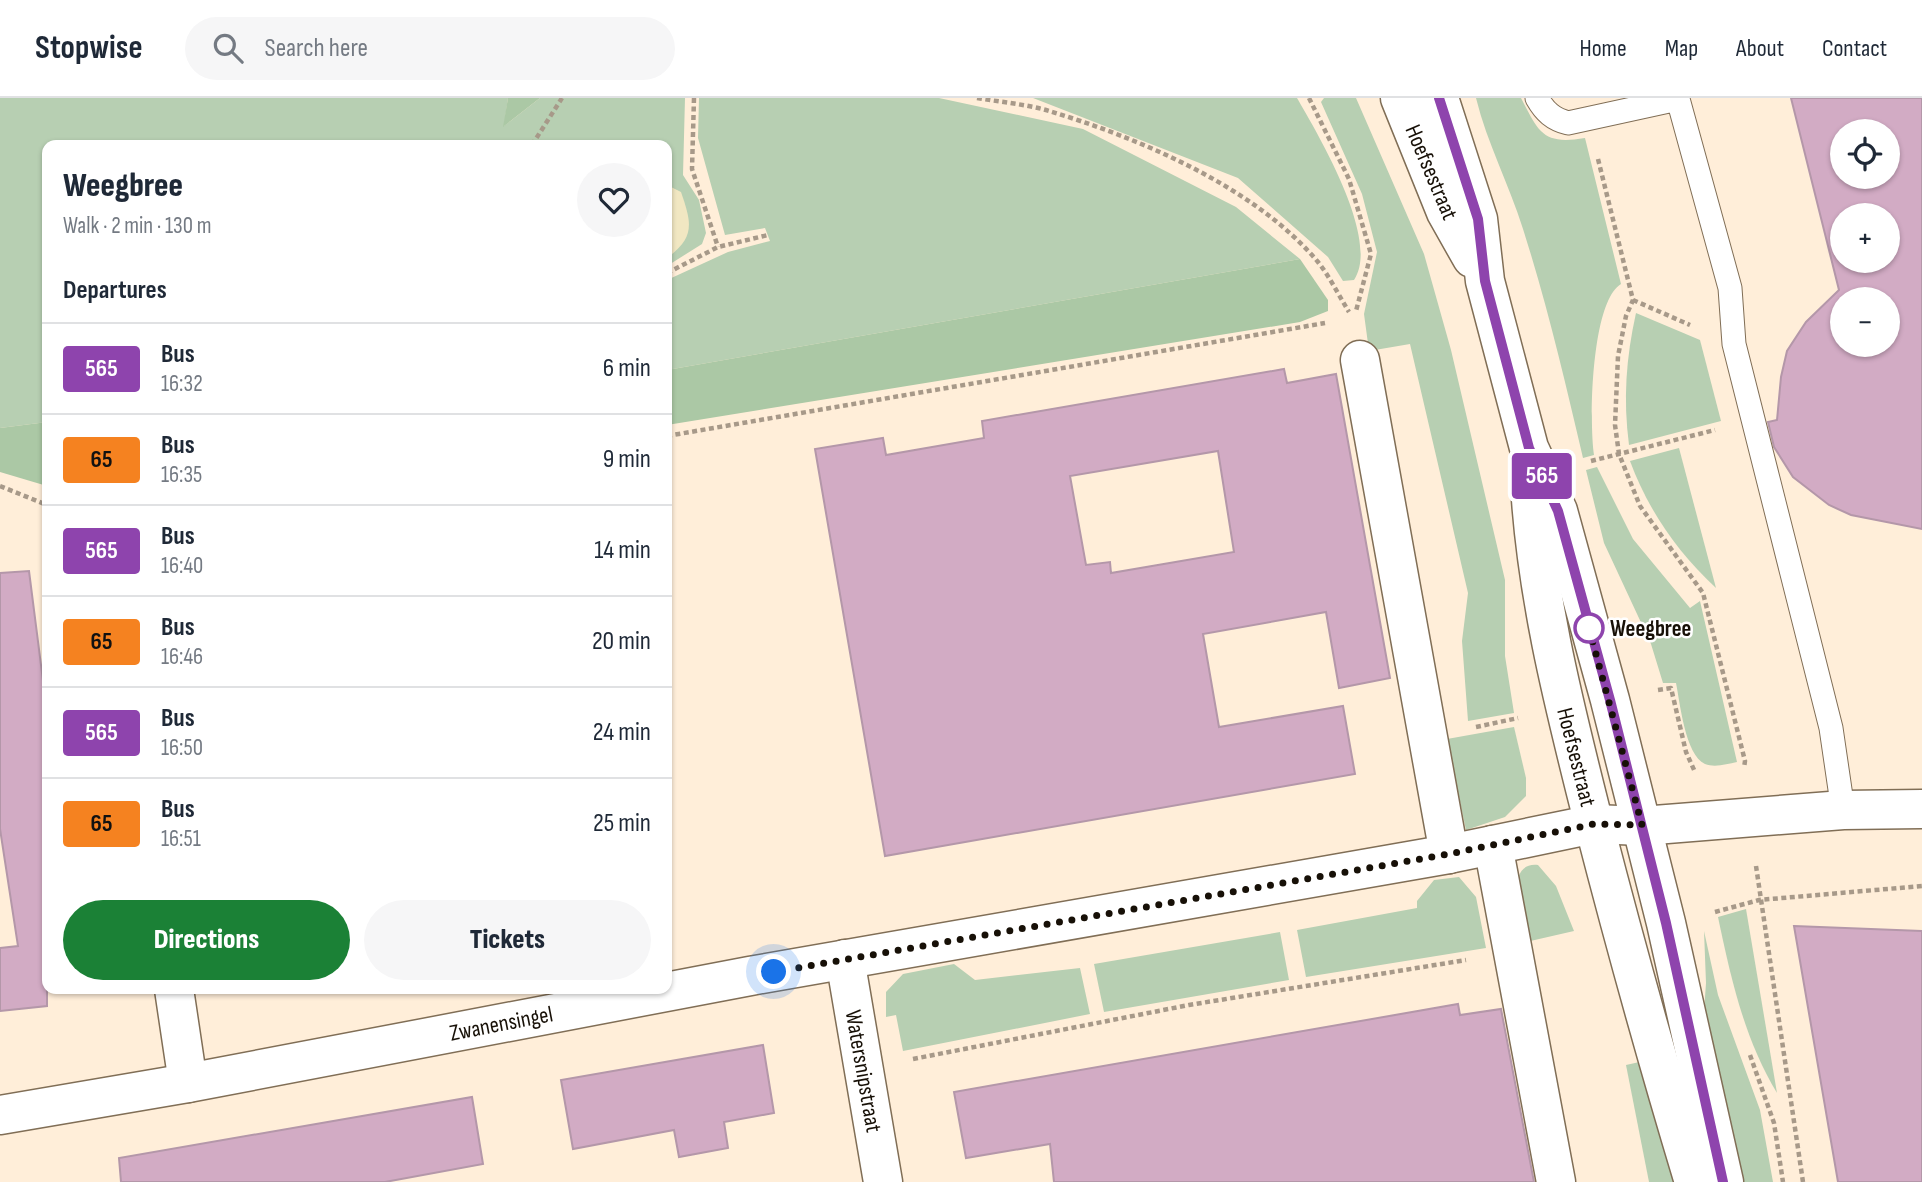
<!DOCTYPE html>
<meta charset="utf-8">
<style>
:root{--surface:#fff;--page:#f6f6f7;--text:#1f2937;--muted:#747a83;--line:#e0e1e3;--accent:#1b8136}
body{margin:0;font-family:"Sofia Sans Condensed",sans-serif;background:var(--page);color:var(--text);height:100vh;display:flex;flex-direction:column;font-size:26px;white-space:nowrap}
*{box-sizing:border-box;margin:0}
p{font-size:23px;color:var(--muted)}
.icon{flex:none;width:38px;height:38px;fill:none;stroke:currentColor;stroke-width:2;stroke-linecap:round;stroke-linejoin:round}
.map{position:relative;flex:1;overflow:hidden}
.panel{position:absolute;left:42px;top:42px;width:630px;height:854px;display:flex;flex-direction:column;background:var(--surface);border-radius:14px;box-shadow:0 2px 5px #0004}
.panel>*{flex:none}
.badge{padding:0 14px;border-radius:5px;font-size:24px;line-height:46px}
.buttons{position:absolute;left:1830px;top:21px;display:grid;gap:14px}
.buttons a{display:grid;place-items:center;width:70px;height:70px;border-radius:50%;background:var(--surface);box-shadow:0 2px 5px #0004;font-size:35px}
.you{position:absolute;width:35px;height:35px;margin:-18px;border:5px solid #fff;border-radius:50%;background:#1a73e8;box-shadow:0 0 0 10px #1a73e833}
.map>.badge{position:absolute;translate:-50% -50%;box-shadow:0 0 0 4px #fff}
h2{padding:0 21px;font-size:26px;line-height:63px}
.round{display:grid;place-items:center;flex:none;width:74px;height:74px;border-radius:37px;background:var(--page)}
.summary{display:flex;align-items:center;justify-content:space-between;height:119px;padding:0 21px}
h1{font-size:33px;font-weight:800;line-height:52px}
.cta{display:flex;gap:14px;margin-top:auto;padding:14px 21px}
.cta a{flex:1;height:80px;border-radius:42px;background:var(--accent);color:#fff;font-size:28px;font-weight:800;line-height:80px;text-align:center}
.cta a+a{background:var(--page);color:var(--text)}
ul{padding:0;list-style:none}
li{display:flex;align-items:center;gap:21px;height:91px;padding:0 21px;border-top:2px solid var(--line)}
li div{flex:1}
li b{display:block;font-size:26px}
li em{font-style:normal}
li .badge{min-width:77px;font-weight:700;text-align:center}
header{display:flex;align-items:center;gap:42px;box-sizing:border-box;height:98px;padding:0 35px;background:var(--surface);border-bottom:2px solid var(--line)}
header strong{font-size:33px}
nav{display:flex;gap:38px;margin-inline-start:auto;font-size:24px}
.search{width:490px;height:63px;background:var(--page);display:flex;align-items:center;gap:18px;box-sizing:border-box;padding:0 24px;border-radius:38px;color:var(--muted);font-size:26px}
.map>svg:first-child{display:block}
.green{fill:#b7cfb2}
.forest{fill:#abc8a5}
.sand{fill:#f1e7c2}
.building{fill:#d2abc4;stroke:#b497a9;stroke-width:2;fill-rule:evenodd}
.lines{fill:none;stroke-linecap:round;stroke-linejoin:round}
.service-casing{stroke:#806e56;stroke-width:25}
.minor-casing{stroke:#806e56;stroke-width:41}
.tertiary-casing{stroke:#806e56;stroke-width:41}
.path{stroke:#a79989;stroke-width:4.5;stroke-dasharray:5 3.5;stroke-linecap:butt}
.service{stroke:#fff;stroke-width:23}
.minor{stroke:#fff;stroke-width:38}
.tertiary{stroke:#fff;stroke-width:38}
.line-casing{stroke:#fff;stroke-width:16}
.line{stroke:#8e44ad;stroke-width:10}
.walk{stroke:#171007;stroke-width:7;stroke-dasharray:0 12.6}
.stop-dot{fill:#fff;stroke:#8e44ad;stroke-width:3.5}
.labels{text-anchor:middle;stroke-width:5;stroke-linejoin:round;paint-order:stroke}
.street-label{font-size:23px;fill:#171007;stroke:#fff}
.stop-label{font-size:23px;font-weight:bold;fill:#171007;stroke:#fff;text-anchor:start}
</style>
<header>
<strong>Stopwise</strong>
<div class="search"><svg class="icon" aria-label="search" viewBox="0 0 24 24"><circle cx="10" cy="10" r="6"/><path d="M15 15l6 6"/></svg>Search here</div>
<nav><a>Home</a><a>Map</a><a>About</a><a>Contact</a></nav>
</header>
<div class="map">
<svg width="1922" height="1084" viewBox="0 0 1922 1084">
<rect width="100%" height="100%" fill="#ffeed9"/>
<g class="green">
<path d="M 0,0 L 508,0 L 504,28 L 540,0 L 685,0 L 683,77 L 699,102 L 706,135 L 702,146 L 667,168 L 667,47 L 47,47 L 47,324 L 0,330 Z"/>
<path d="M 699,0 L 939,0 L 1083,31 L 1236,109 L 1300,161 L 667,272 L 667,182 L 728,154 L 770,143 L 765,130 L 725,137 L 698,40 Z"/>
<path d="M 1033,0 L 1297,0 C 1319,38 1381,142 1354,182 L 1343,183 L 1328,159 L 1238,80 Z"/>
<path d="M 1324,0 L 1356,0 L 1424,156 L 1451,252 L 1505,482 L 1505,558 L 1514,615 L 1468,623 L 1462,543 L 1468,495 L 1410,246 L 1369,253 L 1364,216 L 1377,154 L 1362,96 L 1321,4 Z"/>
<path d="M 1476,0 L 1521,0 C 1539,35 1543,47 1585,40 L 1621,186 C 1591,204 1589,325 1594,357 L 1583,360 C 1565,283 1547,206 1523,131 C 1509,86 1487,45 1476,0 Z"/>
<path d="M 1636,215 L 1700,242 L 1721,323 L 1629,347 C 1623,301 1626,260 1636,215 Z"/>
<path d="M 1679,350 L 1716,490 C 1678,455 1648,412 1630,363 Z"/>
<path d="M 1597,369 L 1633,441 L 1690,510 L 1700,503 L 1737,664 C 1727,666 1715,670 1705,666 C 1685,657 1680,604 1676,585 L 1663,585 L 1651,546 L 1604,445 L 1586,372 Z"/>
<path d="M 1514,629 L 1526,680 L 1526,698 L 1505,719 L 1466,732 L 1447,641 Z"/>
<path d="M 1538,767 L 1556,788 L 1574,833 L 1526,844 C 1522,825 1502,763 1538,767 Z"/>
<path d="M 1459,779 L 1476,799 L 1486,850 L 1306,879 L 1297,832 L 1417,810 L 1417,803 L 1434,782 Z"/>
<path d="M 1746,811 L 1777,995 C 1744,940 1731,881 1718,819 Z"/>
<path d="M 1704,833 L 1718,897 L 1760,1012 L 1773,1084 L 1738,1084 L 1703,928 L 1706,885 Z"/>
<path d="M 1280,834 L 1289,882 L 1104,914 L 1094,866 Z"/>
<path d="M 954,866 L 975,882 L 1080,870 L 1090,916 L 903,953 L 896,917 L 886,919 L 886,894 L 903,876 Z"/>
<path d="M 1644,963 L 1677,1084 L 1649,1084 L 1626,967 Z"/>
</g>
<g class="forest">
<path d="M 508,0 L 540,0 L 503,29 Z"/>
<path d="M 1300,161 L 1328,202 L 1328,213 L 1300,224 L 667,327 L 667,272 Z"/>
<path d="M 47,324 L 47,388 L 0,374 L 0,330 Z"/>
</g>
<path class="sand" d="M 667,87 L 681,94 C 692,126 695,139 667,160 Z"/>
<g class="building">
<path d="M 1791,0 L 1922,0 L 1922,431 L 1851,417 L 1829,407 L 1793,379 L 1774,349 L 1768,324 L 1777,322 L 1781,279 L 1787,253 L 1806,224 L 1839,192 ZM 1843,33 L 1888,33 L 1888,79 L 1843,79 ZM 1843,117 L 1888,117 L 1888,163 L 1843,163 ZM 1843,201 L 1888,201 L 1888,247 L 1843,247 Z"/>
<path d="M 1284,271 L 1287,285 L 1336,276 L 1390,580 L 1339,590 L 1326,514 L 1203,536 L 1219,629 L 1343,608 L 1355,676 L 885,758 L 815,351 L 883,340 L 886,357 L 984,340 L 982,323 ZM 1218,353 L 1234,454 L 1111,475 L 1110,464 L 1086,467 L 1070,378 Z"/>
<path d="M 29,473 L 47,614 L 47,908 L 0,913 L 0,850 L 18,848 L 0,731 L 0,475 Z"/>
<path d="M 1794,828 L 1922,833 L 1922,1084 L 1838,1084 Z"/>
<path d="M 1458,906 L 1460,917 L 1501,911 L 1534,1084 L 1054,1084 L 1050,1046 L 966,1060 L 954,994 Z"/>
<path d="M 763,947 L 774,1015 L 724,1024 L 728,1050 L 679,1059 L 674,1032 L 573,1051 L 561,982 Z"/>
<path d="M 472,999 L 483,1066 L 385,1084 L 121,1084 L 119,1060 Z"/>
</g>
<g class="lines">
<g class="service-casing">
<path id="service" d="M 1537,0 C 1545,14 1553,21 1568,25 L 1678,1 L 1730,190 L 1734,246 L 1831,630 L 1843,712"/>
</g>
<g class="minor-casing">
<g id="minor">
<path d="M 1360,262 L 1449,756"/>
<path d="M 1493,747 L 1556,1084"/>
<path d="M 845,861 L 883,1084"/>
<path d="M 174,891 L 188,985"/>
<path d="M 0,1017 L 188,985 L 750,878 L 1449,756 L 1594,726 L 1642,728 L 1843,712 L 1922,711"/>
</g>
</g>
<g class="tertiary-casing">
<g id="tertiary">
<path d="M 1400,0 L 1446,114 L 1472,160"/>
<path d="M 1439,0 L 1478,121 L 1485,183 L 1529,350 L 1558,413 L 1610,602 L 1666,825 L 1724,1084"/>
<path d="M 1529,366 C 1533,487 1564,608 1594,726 C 1625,846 1658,965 1694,1084"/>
</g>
</g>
<g class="path">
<path d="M 694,0 L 692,71 L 718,149"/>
<path d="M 977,0 C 1000,4 1024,6 1046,12 C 1139,40 1254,88 1318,164 C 1330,179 1339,198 1349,214"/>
<path d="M 1309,0 L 1349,81 L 1371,156 L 1356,213"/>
<path d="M 532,47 L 562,0"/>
<path d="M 1598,61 L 1633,202 L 1626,218 L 1618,258 L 1615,327 L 1619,356 L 1640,408 L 1703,495 L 1745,663 L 1744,670"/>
<path d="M 667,175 L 718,149 L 768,137"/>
<path d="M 1633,202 L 1690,227"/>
<path d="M 667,338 L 1325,225"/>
<path d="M 1591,363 L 1715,332"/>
<path d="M 0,388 L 47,407"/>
<path d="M 1658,592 L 1671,590 L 1686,654 L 1695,674"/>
<path d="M 1476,629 L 1518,620"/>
<path d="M 1756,768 L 1803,1084"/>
<path d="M 1715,814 L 1759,802 L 1922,788"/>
<path d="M 1750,957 L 1774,1025 L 1783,1084"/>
<path d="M 913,961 L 1189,907 L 1466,862"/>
</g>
<use href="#service" class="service"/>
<use href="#minor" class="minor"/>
<use href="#tertiary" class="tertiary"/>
</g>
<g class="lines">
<g class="line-casing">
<path id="line" d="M 1439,0 L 1478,121 L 1485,183 L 1529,350 L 1558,413 L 1610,602 L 1666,825 L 1723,1084"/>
</g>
<use href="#line" class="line"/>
<path class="walk" d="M 774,874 L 1449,756 L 1594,726 L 1642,727 L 1589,530"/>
</g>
<circle class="stop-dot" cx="1589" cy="530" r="14"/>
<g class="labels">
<g class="street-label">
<text transform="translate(1432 74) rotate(67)" y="8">Hoefsestraat</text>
<text transform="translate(1577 659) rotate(76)" y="8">Hoefsestraat</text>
<text transform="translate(501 925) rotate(-11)" y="8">Zwanensingel</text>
<text transform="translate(864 973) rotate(80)" y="8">Watersnipstraat</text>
</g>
<g class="stop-label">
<text x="1610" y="538">Weegbree</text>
</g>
</g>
</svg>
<div class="buttons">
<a><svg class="icon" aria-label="locate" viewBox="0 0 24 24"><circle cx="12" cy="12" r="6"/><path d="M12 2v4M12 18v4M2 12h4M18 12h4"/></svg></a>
<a>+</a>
<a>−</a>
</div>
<div class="you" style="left:774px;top:874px"></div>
<b class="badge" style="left:1542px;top:378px;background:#8e44ad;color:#fff">565</b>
<section class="panel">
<div class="summary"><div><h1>Weegbree</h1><p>Walk · 2 min · 130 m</p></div><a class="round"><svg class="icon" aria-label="heart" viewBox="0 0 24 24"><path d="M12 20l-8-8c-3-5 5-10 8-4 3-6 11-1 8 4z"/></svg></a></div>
<h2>Departures</h2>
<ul>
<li><span class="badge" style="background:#8e44ad;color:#fff">565</span><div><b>Bus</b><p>16:32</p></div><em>6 min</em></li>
<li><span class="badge" style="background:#f58220;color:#111">65</span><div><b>Bus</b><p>16:35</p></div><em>9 min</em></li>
<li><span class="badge" style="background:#8e44ad;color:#fff">565</span><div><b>Bus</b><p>16:40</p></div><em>14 min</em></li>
<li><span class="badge" style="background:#f58220;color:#111">65</span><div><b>Bus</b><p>16:46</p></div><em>20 min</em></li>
<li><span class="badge" style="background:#8e44ad;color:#fff">565</span><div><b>Bus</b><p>16:50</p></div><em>24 min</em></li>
<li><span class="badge" style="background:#f58220;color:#111">65</span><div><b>Bus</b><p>16:51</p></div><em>25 min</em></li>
</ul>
<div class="cta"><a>Directions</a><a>Tickets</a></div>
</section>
</div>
